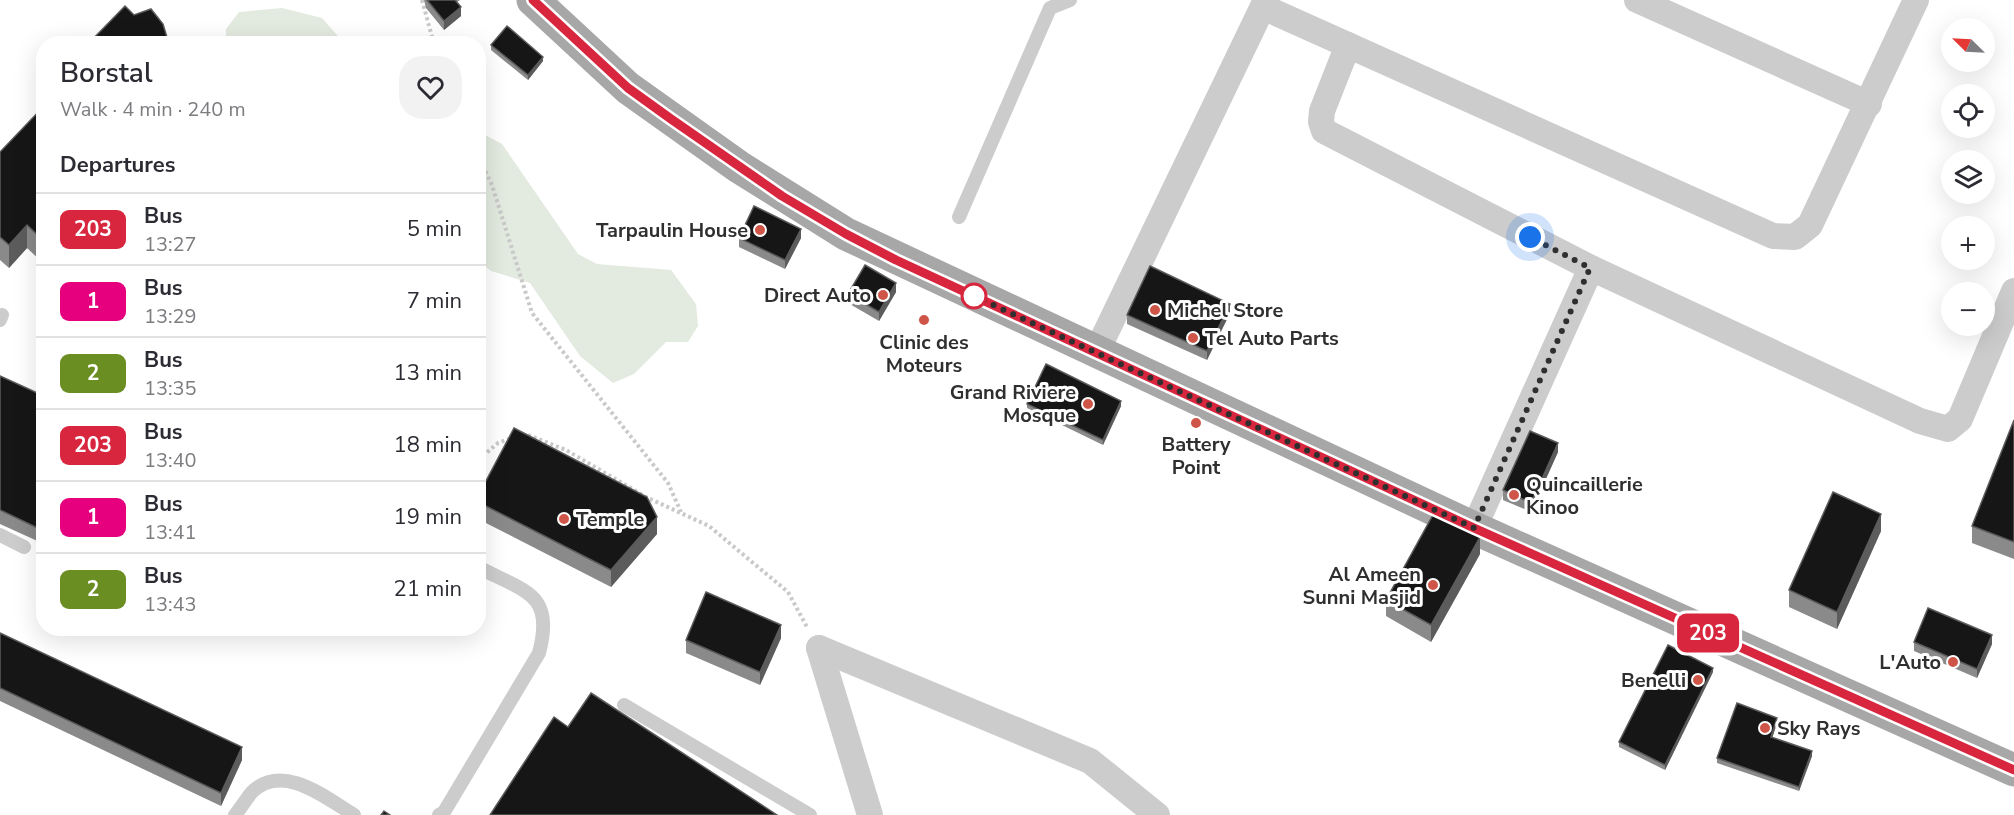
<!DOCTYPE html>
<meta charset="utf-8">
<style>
:root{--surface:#fff;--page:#f2f2f3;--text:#2b2b33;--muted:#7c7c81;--line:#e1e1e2}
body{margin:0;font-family:"Nunito Sans",sans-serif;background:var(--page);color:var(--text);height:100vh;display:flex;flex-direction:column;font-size:22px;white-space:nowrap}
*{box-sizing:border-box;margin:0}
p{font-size:20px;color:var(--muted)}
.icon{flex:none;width:33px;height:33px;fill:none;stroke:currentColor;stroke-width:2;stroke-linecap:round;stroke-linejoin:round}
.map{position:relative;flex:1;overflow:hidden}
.panel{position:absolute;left:36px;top:36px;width:450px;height:600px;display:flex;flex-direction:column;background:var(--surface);border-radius:24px;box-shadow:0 6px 24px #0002}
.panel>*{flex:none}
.badge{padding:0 12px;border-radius:9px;font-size:21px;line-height:39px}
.needle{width:39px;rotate:294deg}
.buttons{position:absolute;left:1941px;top:18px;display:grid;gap:12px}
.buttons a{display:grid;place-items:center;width:54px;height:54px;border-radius:50%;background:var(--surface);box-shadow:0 6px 24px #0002;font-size:30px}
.you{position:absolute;width:30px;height:30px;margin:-15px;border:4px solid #fff;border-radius:50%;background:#1a73e8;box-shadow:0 0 0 9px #1a73e833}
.map>.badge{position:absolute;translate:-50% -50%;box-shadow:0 0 0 3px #fff}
h2{padding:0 24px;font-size:22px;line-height:54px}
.round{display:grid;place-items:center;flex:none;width:63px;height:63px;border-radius:24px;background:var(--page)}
.overview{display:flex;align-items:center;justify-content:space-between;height:102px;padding:0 24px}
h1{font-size:28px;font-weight:600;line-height:45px}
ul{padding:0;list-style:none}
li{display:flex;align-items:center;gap:18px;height:72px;padding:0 24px;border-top:2px solid var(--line)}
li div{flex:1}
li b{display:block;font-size:22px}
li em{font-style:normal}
li .badge{min-width:66px;font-weight:700;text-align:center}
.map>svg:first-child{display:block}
.green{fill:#e3eadf}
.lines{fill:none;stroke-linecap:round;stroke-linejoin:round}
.path{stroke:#c9c9c9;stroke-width:4;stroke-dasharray:3 3;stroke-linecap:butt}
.service{stroke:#ccc;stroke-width:14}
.minor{stroke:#ccc;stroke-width:26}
.primary{stroke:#a7a7a7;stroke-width:33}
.wall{fill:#8a8a8a}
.shaded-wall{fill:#5c5c5c}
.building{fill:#161616;stroke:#5c5c5c;stroke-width:1.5}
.line-casing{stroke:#fff;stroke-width:14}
.line{stroke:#d7263d;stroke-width:9}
.walk{stroke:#2f2f2f;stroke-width:6;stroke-dasharray:0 10.8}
.poi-dot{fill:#cf5548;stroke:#fff;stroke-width:2}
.stop-dot{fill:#fff;stroke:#d7263d;stroke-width:3}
.labels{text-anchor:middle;stroke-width:6;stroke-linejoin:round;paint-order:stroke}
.poi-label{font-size:20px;font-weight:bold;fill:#2f2f2f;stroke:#fff;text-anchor:end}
</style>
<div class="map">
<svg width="2014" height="815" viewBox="0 0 2014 815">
<rect width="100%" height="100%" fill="#fff"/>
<g class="green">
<path d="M 282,8 L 322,18 L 344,43 L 226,43 L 226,29 L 239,12 Z"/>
<path d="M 478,131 L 502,144 L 578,254 L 597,264 L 671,270 L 696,304 L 698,326 L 688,342 L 666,342 L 634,374 L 613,383 L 580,356 L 530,283 L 491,271 L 479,261 Z"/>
</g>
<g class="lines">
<g class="path">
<path d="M 422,0 L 434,44"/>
<path d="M 478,155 L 492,185 L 532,313 L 668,483 L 681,512"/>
<path d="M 528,435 L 566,450 L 646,497 L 709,526 L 788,592 L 807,627"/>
<path d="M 478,460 L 498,443 L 512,438"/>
</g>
<g class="service">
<path d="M 959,217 L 1050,8 L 1070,0"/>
<path d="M 0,320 L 2,315"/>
<path d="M 0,535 L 24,547"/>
<path d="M 624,705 L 810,815"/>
<path d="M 235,815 C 241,808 246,799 252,792 C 283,762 326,798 354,815"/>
<path d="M 439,815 L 444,812 L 539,653 C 555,593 525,592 478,567"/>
</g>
<g class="minor">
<path d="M 1637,0 L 1869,104"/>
<path d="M 1263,7 L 1773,236 L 1795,237 L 1810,225 L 1916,0"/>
<path d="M 1348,45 L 1322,111 L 1321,122 L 1324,131 L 1591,268 L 1920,421 L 1948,429 L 1960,419 L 2014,291"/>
<path d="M 1096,353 L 1266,0"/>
<path d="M 1474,528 L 1591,268"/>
<path d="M 819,648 L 1090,761 L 1157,815"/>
<path d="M 819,648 L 870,815"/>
</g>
<path class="primary" d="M 533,0 L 628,88 L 739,167 L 846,234 L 1474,528 L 2014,770"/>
</g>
<g class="wall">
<path d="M 424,0 L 460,0 L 457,2 L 461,16 L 444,30 L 426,8 Z"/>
<path d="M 491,45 L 543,61 L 528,80 L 491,50 Z"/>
<path d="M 44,106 L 44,262 L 43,263 L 27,248 L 9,268 L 0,260 L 0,152 Z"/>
<path d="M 739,238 L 801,238 L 785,269 L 739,247 Z"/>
<path d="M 896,292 L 879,321 L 848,303 L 848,294 Z"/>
<path d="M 1230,313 L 1207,360 L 1127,324 L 1127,315 Z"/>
<path d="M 0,376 L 44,396 L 44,544 L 0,524 Z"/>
<path d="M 1027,404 L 1121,406 L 1103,445 L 1027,408 Z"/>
<path d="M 2014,420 L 2014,559 L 1972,543 L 1972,526 Z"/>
<path d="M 1558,452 L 1531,512 L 1503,500 L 1503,490 Z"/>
<path d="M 478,496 L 657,534 L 611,587 L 478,519 Z"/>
<path d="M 1881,531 L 1837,629 L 1789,607 L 1789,590 Z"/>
<path d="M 1480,554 L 1431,642 L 1386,616 L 1386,600 Z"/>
<path d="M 0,633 L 242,760 L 221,806 L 0,701 Z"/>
<path d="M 781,638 L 760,685 L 686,653 L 686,640 Z"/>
<path d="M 1914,642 L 1992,644 L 1977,678 L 1914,651 Z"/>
<path d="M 1713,672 L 1665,770 L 1619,747 L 1619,742 Z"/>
<path d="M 1777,723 L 1772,738 L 1812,756 L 1799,791 L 1717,763 L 1717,758 Z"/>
</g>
<g class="shaded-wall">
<path d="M 461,7 L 461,16 L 444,30 L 444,21 Z"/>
<path d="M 543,57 L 543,61 L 528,80 L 528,75 Z"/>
<path d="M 27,225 L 27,248 L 9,268 L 9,245 Z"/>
<path d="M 801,229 L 801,238 L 785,269 L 785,260 Z"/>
<path d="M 44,239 L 44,262 L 43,263 L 43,240 Z"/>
<path d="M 896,283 L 896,292 L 879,321 L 879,312 Z"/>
<path d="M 1230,304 L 1230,313 L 1207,360 L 1207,351 Z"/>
<path d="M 1121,401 L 1121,406 L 1103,445 L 1103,440 Z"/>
<path d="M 1558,443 L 1558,452 L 1531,512 L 1531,503 Z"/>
<path d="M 1881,514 L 1881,531 L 1837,629 L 1837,612 Z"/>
<path d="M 657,517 L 657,534 L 611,587 L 611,570 Z"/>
<path d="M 1480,537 L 1480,554 L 1431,642 L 1431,625 Z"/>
<path d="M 781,625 L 781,638 L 760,685 L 760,672 Z"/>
<path d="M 1992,635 L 1992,644 L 1977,678 L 1977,669 Z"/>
<path d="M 1713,668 L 1713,672 L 1665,770 L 1665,765 Z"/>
<path d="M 1777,718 L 1777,723 L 1771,742 L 1771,737 Z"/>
<path d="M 242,747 L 242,760 L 221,806 L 221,793 Z"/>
<path d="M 1812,751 L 1812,756 L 1799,791 L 1799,787 Z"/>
</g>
<g class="building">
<path d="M 427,0 L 455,0 L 461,7 L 444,21 Z"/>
<path d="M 125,6 L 134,15 L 151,9 L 163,24 L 169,44 L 88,44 Z"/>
<path d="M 507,26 L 543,57 L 528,75 L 491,45 Z"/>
<path d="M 44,106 L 44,239 L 43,240 L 27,225 L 9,245 L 0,237 L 0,152 Z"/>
<path d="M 754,206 L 801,229 L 785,260 L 739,238 Z"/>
<path d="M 865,265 L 896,283 L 879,312 L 848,294 Z"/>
<path d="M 1150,266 L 1230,304 L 1207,351 L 1127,315 Z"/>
<path d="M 1046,364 L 1121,401 L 1103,440 L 1027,404 Z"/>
<path d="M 0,376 L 44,396 L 44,531 L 0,510 Z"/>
<path d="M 2014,420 L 2014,542 L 1972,526 Z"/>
<path d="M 514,428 L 647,497 L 657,517 L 611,570 L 478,502 L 478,496 Z"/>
<path d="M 1530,431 L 1558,443 L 1531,503 L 1503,490 Z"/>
<path d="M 1833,492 L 1881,514 L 1837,612 L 1789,590 Z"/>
<path d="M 1434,513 L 1480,537 L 1431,625 L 1386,600 Z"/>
<path d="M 706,592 L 781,625 L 760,672 L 686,640 Z"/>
<path d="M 1928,608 L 1992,635 L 1977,669 L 1914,642 Z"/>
<path d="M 0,633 L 242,747 L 221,793 L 0,688 Z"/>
<path d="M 1668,645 L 1713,668 L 1665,765 L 1619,742 Z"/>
<path d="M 591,693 L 777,815 L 490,815 L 554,717 L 568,727 Z"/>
<path d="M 1737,703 L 1777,718 L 1771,737 L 1812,751 L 1799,787 L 1717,758 Z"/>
<path d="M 384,811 L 390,815 L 381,815 Z"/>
</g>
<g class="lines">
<g class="line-casing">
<path id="line" d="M 533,0 L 628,88 L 671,119 L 782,196 L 846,234 L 896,260 L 1474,528 L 2014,770"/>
</g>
<use href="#line" class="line"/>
<path class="walk" d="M 974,296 L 1474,528 L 1590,268 L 1530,237"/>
</g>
<g class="poi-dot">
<circle cx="760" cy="230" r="6"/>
<circle cx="883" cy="295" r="6"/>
<circle cx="1155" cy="310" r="6"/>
<circle cx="924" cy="320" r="6"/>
<circle cx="1193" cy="338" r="6"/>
<circle cx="1088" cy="404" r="6"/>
<circle cx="1196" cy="423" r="6"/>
<circle cx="1514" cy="495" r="6"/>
<circle cx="564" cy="519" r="6"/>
<circle cx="1433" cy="585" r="6"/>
<circle cx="1953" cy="662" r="6"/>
<circle cx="1698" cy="680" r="6"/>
<circle cx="1765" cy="728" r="6"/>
</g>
<circle class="stop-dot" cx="974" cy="296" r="12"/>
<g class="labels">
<g class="poi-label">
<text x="748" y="237">Tarpaulin House</text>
<text x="871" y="302">Direct Auto</text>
<text x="1167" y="317" text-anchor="start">Michel Store</text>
<text x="1205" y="345" text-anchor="start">Tel Auto Parts</text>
<text x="924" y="349" text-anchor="middle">Clinic des<tspan x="924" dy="23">Moteurs</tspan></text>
<text x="1076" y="399">Grand Riviere<tspan x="1076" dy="23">Mosque</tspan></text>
<text x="1196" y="451" text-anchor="middle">Battery<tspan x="1196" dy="23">Point</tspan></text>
<text x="1526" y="491" text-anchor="start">Quincaillerie<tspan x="1526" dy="23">Kinoo</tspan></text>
<text x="576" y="526" text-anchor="start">Temple</text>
<text x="1421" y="581">Al Ameen<tspan x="1421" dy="23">Sunni Masjid</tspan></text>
<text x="1941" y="669">L'Auto</text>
<text x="1686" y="687">Benelli</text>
<text x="1777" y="735" text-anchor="start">Sky Rays</text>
</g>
</g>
</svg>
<div class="buttons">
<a><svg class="needle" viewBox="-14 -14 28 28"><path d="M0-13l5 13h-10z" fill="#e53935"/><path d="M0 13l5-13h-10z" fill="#7c7c81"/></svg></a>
<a><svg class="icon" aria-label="locate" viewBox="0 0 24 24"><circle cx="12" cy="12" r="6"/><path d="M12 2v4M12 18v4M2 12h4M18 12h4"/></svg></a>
<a><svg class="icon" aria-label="layers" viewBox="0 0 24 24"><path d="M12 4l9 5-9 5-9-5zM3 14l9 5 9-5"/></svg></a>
<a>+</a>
<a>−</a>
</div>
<div class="you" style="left:1530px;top:237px"></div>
<b class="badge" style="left:1708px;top:633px;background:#d7263d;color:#fff">203</b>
<section class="panel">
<div class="overview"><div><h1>Borstal</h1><p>Walk · 4 min · 240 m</p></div><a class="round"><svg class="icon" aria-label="heart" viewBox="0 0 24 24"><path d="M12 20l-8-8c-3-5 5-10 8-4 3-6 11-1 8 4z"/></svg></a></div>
<h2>Departures</h2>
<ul>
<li><span class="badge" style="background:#d7263d;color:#fff">203</span><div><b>Bus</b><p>13:27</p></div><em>5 min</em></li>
<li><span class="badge" style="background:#e6007e;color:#fff">1</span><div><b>Bus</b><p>13:29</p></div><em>7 min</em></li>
<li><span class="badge" style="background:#6b8e23;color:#fff">2</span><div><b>Bus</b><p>13:35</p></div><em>13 min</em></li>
<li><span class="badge" style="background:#d7263d;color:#fff">203</span><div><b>Bus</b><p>13:40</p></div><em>18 min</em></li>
<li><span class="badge" style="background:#e6007e;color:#fff">1</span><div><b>Bus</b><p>13:41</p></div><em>19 min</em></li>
<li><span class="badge" style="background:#6b8e23;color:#fff">2</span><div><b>Bus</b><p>13:43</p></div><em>21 min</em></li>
</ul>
</section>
</div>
